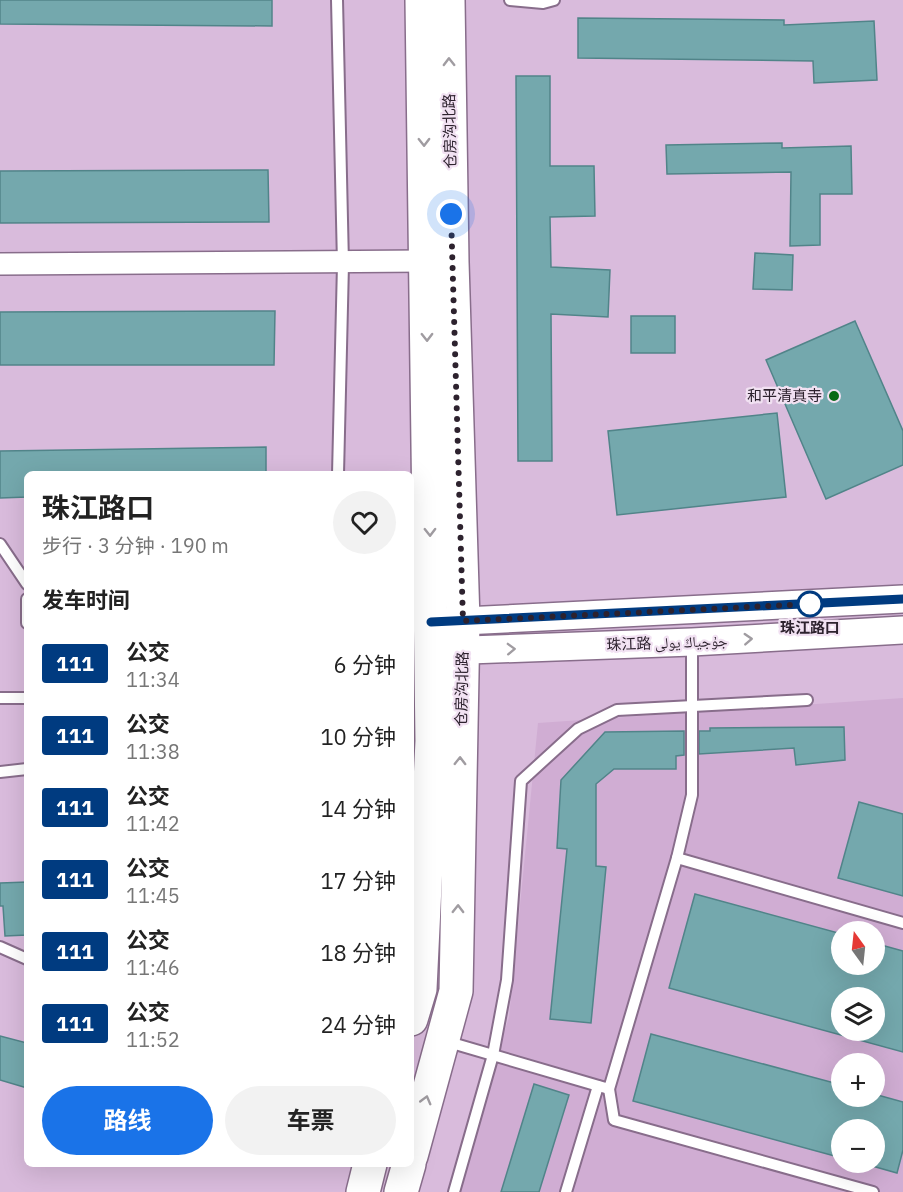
<!DOCTYPE html>
<html lang="zh">
<meta charset="utf-8">
<style>
:root{--surface:#fff;--page:#f2f2f2;--text:#222;--muted:#767676;--accent:#1a73e8}
body{margin:0;font-family:"IBM Plex Sans","Noto Naskh Arabic","Noto Sans SC",sans-serif;background:var(--page);color:var(--text);height:100vh;display:flex;flex-direction:column;font-size:22px;white-space:nowrap}
*{box-sizing:border-box;margin:0}
p{font-size:20px;color:var(--muted)}
.icon{flex:none;width:33px;height:33px;fill:none;stroke:currentColor;stroke-width:2;stroke-linecap:round;stroke-linejoin:round}
.map{position:relative;flex:1;overflow:hidden}
.details{position:absolute;left:24px;top:471px;width:390px;height:696px;display:flex;flex-direction:column;background:var(--surface);border-radius:9px;box-shadow:0 6px 24px #0002}
.details>*{flex:none}
.badge{padding:0 12px;border-radius:4px;font-size:21px;line-height:39px}
.needle{width:39px;rotate:345deg}
.fabs{position:absolute;left:831px;top:921px;display:grid;gap:12px}
.fabs a{display:grid;place-items:center;width:54px;height:54px;border-radius:50%;background:var(--surface);box-shadow:0 6px 24px #0002;font-size:30px}
.you{position:absolute;width:30px;height:30px;margin:-15px;border:4px solid #fff;border-radius:50%;background:#1a73e8;box-shadow:0 0 0 9px #1a73e833}
.map>.badge{position:absolute;translate:-50% -50%;box-shadow:0 0 0 3px #fff}
h2{padding:0 18px;font-size:22px;line-height:54px}
.round{display:grid;place-items:center;flex:none;width:63px;height:63px;border-radius:32px;background:var(--page)}
.summary{display:flex;align-items:center;justify-content:space-between;height:102px;padding:0 18px}
h1{font-size:28px;font-weight:700;line-height:45px}
.action{display:flex;gap:12px;margin-top:auto;padding:12px 18px}
.action a{flex:1;height:69px;border-radius:36px;background:var(--accent);color:#fff;font-size:24px;font-weight:700;line-height:69px;text-align:center}
.action a+a{background:var(--page);color:var(--text)}
ul{padding:0;list-style:none}
li{display:flex;align-items:center;gap:18px;height:72px;padding:0 18px}
li div{flex:1}
li b{display:block;font-size:22px}
li em{font-style:normal}
li .badge{min-width:66px;font-weight:700;text-align:center}
.map>svg:first-child{display:block}
.built{fill:#d0add3;fill-rule:evenodd}
.building{fill:#74a8ad;stroke:#518489;stroke-width:1.5;fill-rule:evenodd}
.lines{fill:none;stroke-linecap:round;stroke-linejoin:round}
.service-casing{stroke:#886d8b;stroke-width:14}
.minor-casing{stroke:#886d8b;stroke-width:24}
.tertiary-casing{stroke:#886d8b;stroke-width:30}
.primary-casing{stroke:#886d8b;stroke-width:36}
.service{stroke:#fff;stroke-width:10}
.minor{stroke:#fff;stroke-width:21}
.tertiary{stroke:#fff;stroke-width:27}
.primary{stroke:#fff;stroke-width:33}
.oneway{stroke:#a09ca1}
.line-casing{stroke:#fff;stroke-width:14}
.line{stroke:#003b80;stroke-width:9}
.walk{stroke:#2d222e;stroke-width:6;stroke-dasharray:0 10.8}
.poi-dot{fill:#096913;stroke:#f1e1f2;stroke-width:2}
.stop-dot{fill:#fff;stroke:#003b80;stroke-width:3}
.labels{text-anchor:middle;stroke-width:4.5;stroke-linejoin:round;paint-order:stroke}
.street-label{font-size:15px;fill:#2d222e;stroke:#f1e1f2}
.poi-label{font-size:15px;fill:#2d222e;stroke:#f1e1f2;text-anchor:end}
.stop-label{font-size:15px;font-weight:bold;fill:#2d222e;stroke:#f1e1f2}
</style>
<div class="map">
<svg width="903" height="1192" viewBox="0 0 903 1192">
<rect width="100%" height="100%" fill="#d9bbdc"/>
<path class="built" d="M 903,698 L 903,1192 L 454,1192 L 509,1017 L 538,723 ZM 842,932 L 874,932 L 874,964 L 842,964 ZM 842,998 L 874,998 L 874,1030 L 842,1030 ZM 842,1064 L 874,1064 L 874,1096 L 842,1096 ZM 842,1130 L 874,1130 L 874,1162 L 842,1162 Z"/>
<g class="building">
<path d="M 0,0 L 272,0 L 272,26 L 0,24 Z"/>
<path d="M 578,18 L 784,20 L 784,25 L 874,21 L 877,80 L 814,83 L 813,61 L 578,58 Z"/>
<path d="M 516,76 L 550,76 L 550,166 L 594,166 L 595,216 L 550,217 L 551,267 L 610,270 L 608,317 L 551,314 L 552,461 L 518,461 Z"/>
<path d="M 782,143 L 782,148 L 851,146 L 852,194 L 820,194 L 820,245 L 790,246 L 791,172 L 667,174 L 666,145 Z"/>
<path d="M 268,170 L 269,222 L 0,223 L 0,171 Z"/>
<path d="M 755,253 L 793,255 L 792,290 L 753,289 Z"/>
<path d="M 275,311 L 274,365 L 0,365 L 0,312 Z"/>
<rect x="631" y="316" width="44" height="37"/>
<path d="M 855,321 L 903,431 L 903,465 L 826,499 L 766,360 Z"/>
<path d="M 777,413 L 786,497 L 617,515 L 608,431 Z"/>
<path d="M 266,447 L 266,474 L 27,474 L 27,497 L 0,498 L 0,451 Z"/>
<path d="M 844,727 L 845,760 L 796,765 L 794,748 L 699,754 L 699,731 L 710,731 L 710,728 Z"/>
<path d="M 684,731 L 684,755 L 676,756 L 676,769 L 614,769 L 596,784 L 596,866 L 606,867 L 591,1023 L 550,1019 L 567,849 L 557,848 L 561,780 L 605,732 Z"/>
<path d="M 859,802 L 903,814 L 903,896 L 838,878 Z"/>
<path d="M 27,882 L 27,935 L 5,936 L 3,906 L 0,906 L 0,883 Z"/>
<path d="M 695,894 L 842,934 L 842,964 L 874,964 L 874,943 L 903,951 L 903,1052 L 669,988 ZM 842,998 L 874,998 L 874,1030 L 842,1030 Z"/>
<path d="M 651,1034 L 842,1085 L 842,1096 L 874,1096 L 874,1094 L 903,1102 L 903,1150 L 897,1173 L 858,1162 L 874,1162 L 874,1130 L 842,1130 L 842,1158 L 633,1101 Z"/>
<path d="M 0,1036 L 27,1043 L 27,1088 L 0,1080 Z"/>
<path d="M 534,1084 L 569,1095 L 539,1192 L 501,1192 Z"/>
</g>
<g class="lines">
<g class="service-casing">
<g id="service">
<path d="M 337,0 L 343,264 L 338,474"/>
<path d="M 510,0 L 543,3 L 554,0"/>
<path d="M 0,544 L 27,584"/>
<path d="M 27,599 L 27,623"/>
<path d="M 0,698 L 27,698"/>
<path d="M 0,772 L 27,769"/>
<path d="M 677,858 L 903,923"/>
<path d="M 0,947 L 27,959"/>
<path d="M 445,1041 L 609,1089 L 677,858 L 692,795 L 692,642"/>
<path d="M 609,1089 L 614,1120 L 873,1192"/>
<path d="M 454,1192 L 493,1055 L 507,980 L 521,781 L 578,729 L 617,710 L 807,700"/>
<path d="M 566,1192 L 598,1086"/>
</g>
</g>
<g class="minor-casing">
<path id="minor" d="M 0,264 L 426,261"/>
</g>
<g class="tertiary-casing">
<g id="tertiary">
<path d="M 443,622 L 903,599"/>
<path d="M 442,651 L 692,642 L 903,630"/>
</g>
</g>
<g class="primary-casing">
<g id="primary">
<path d="M 411,1019 L 420,989 L 432,741 L 422,0"/>
<path d="M 411,1156 L 456,991 L 463,621 L 452,262 L 448,0"/>
<path d="M 363,1192 L 370,1164"/>
<path d="M 401,1192 L 409,1164"/>
</g>
</g>
<use href="#service" class="service"/>
<use href="#minor" class="minor"/>
<use href="#tertiary" class="tertiary"/>
<use href="#primary" class="primary"/>
</g>
<defs><path id="oneway-chevron" d="M-2-3.5L2.5 0L-2 3.5" fill="none" stroke-width="1.6" stroke-linecap="round" stroke-linejoin="round" transform="scale(1.5)"/></defs>
<g class="oneway">
<use href="#oneway-chevron" transform="translate(449 62) rotate(-91)"/>
<use href="#oneway-chevron" transform="translate(424 142) rotate(89)"/>
<use href="#oneway-chevron" transform="translate(427 337) rotate(89)"/>
<use href="#oneway-chevron" transform="translate(430 532) rotate(89)"/>
<use href="#oneway-chevron" transform="translate(748 639) rotate(-3)"/>
<use href="#oneway-chevron" transform="translate(511 649) rotate(-2)"/>
<use href="#oneway-chevron" transform="translate(460 761) rotate(-89)"/>
<use href="#oneway-chevron" transform="translate(458 909) rotate(-89)"/>
<use href="#oneway-chevron" transform="translate(426 1100) rotate(-75)"/>
</g>
<g class="lines">
<g class="line-casing">
<path id="line" d="M 431,622 L 903,599"/>
</g>
<use href="#line" class="line"/>
<path class="walk" d="M 451,214 L 463,621 L 810,604"/>
</g>
<circle class="poi-dot" cx="834" cy="396" r="6"/>
<circle class="stop-dot" cx="810" cy="604" r="12"/>
<g class="labels">
<g class="street-label">
<text transform="translate(450 131) rotate(-91)" y="5">仓房沟北路</text>
<text transform="translate(667 643) rotate(-2)" y="5">珠江路 جۇجياڭ يولى</text>
<text transform="translate(462 689) rotate(-89)" y="5">仓房沟北路</text>
</g>
<g class="poi-label">
<text x="822" y="401">和平清真寺</text>
</g>
<g class="stop-label">
<text x="810" y="633">珠江路口</text>
</g>
</g>
</svg>
<div class="fabs">
<a><svg class="needle" viewBox="-14 -14 28 28"><path d="M0-13l5 13h-10z" fill="#e53935"/><path d="M0 13l5-13h-10z" fill="#767676"/></svg></a>
<a><svg class="icon" aria-label="layers" viewBox="0 0 24 24"><path d="M12 4l9 5-9 5-9-5zM3 14l9 5 9-5"/></svg></a>
<a>+</a>
<a>−</a>
</div>
<div class="you" style="left:451px;top:214px"></div>
<section class="details">
<div class="summary"><div><h1>珠江路口</h1><p>步行 · 3 分钟 · 190 m</p></div><a class="round"><svg class="icon" aria-label="heart" viewBox="0 0 24 24"><path d="M12 20l-8-8c-3-5 5-10 8-4 3-6 11-1 8 4z"/></svg></a></div>
<h2>发车时间</h2>
<ul>
<li><span class="badge" style="background:#003b80;color:#fff">111</span><div><b>公交</b><p>11:34</p></div><em>6 分钟</em></li>
<li><span class="badge" style="background:#003b80;color:#fff">111</span><div><b>公交</b><p>11:38</p></div><em>10 分钟</em></li>
<li><span class="badge" style="background:#003b80;color:#fff">111</span><div><b>公交</b><p>11:42</p></div><em>14 分钟</em></li>
<li><span class="badge" style="background:#003b80;color:#fff">111</span><div><b>公交</b><p>11:45</p></div><em>17 分钟</em></li>
<li><span class="badge" style="background:#003b80;color:#fff">111</span><div><b>公交</b><p>11:46</p></div><em>18 分钟</em></li>
<li><span class="badge" style="background:#003b80;color:#fff">111</span><div><b>公交</b><p>11:52</p></div><em>24 分钟</em></li>
</ul>
<div class="action"><a>路线</a><a>车票</a></div>
</section>
</div>
